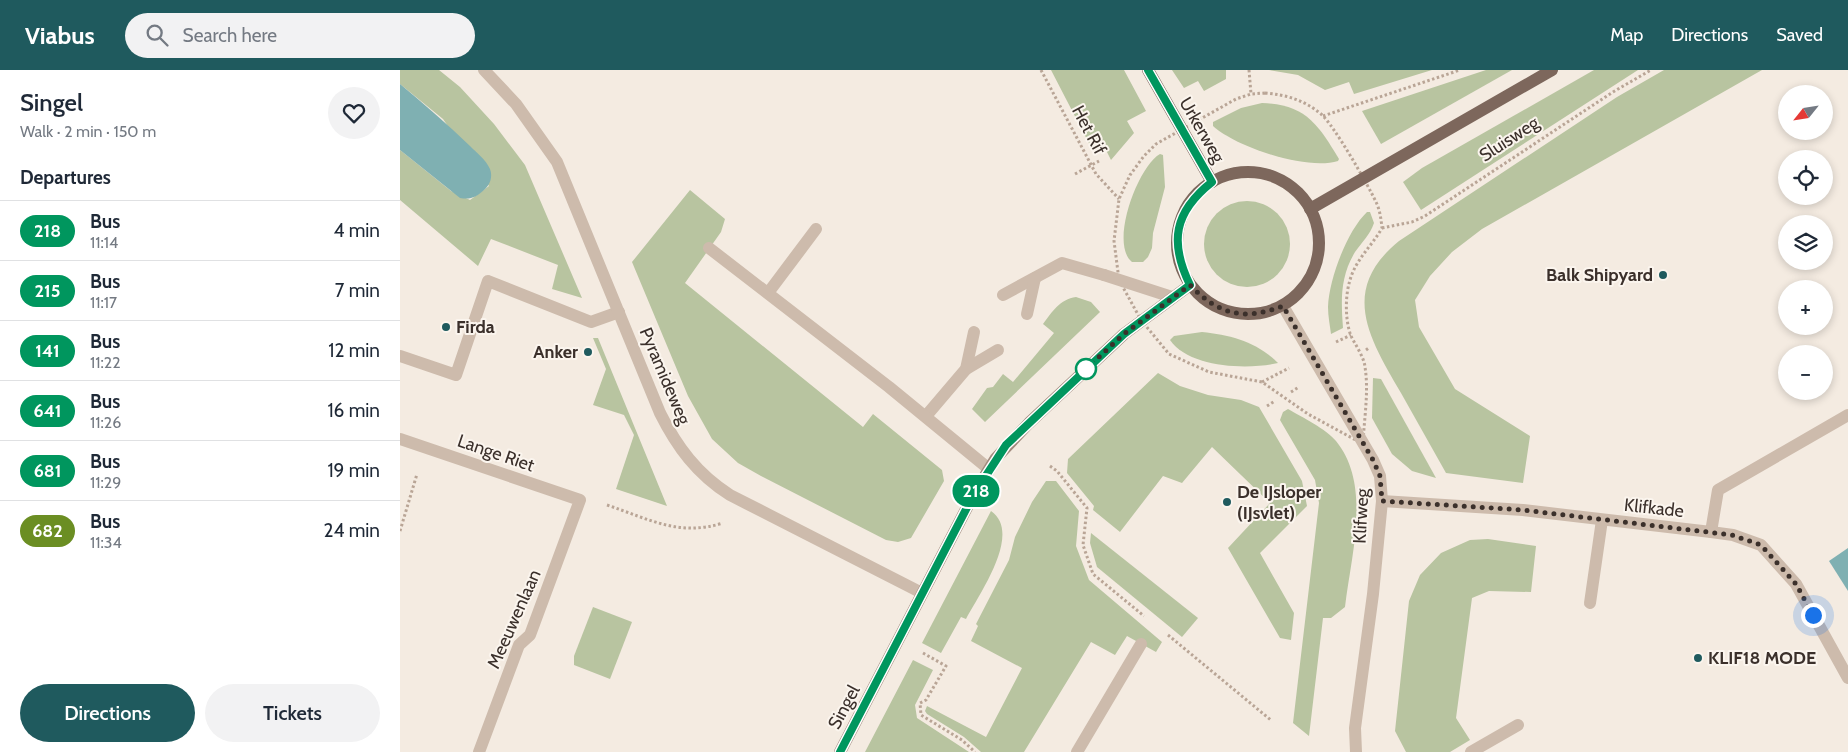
<!DOCTYPE html>
<meta charset="utf-8">
<style>
:root{--surface:#fff;--page:#f2f2f3;--text:#1f2937;--muted:#747a83;--line:#e0e1e3;--accent:#1f5a5e}
body{margin:0;font-family:Cabin,sans-serif;background:var(--page);color:var(--text);height:100vh;display:flex;flex-direction:column;font-size:19px;white-space:nowrap}
*{box-sizing:border-box;margin:0}
p{font-size:16px;color:var(--muted)}
.icon{flex:none;width:28px;height:28px;fill:none;stroke:currentColor;stroke-width:2;stroke-linecap:round;stroke-linejoin:round}
.map{position:relative;flex:1;overflow:hidden}
.drawer{display:flex;flex-direction:column;background:var(--surface);width:400px}
.drawer>*{flex:none}
.badge{padding:0 10px;border-radius:16px;font-size:18px;line-height:32px}
.needle{width:32px;rotate:240deg}
.fabs{position:absolute;left:1378px;top:15px;display:grid;gap:10px}
.fabs a{display:grid;place-items:center;width:55px;height:55px;border-radius:50%;background:var(--surface);box-shadow:0 2px 8px #0003;font-size:25px}
.you{position:absolute;width:25px;height:25px;margin:-12px;border:4px solid #fff;border-radius:50%;background:#1a73e8;box-shadow:0 0 0 8px #1a73e833}
.map>.badge{position:absolute;translate:-50% -50%;box-shadow:0 0 0 2px #fff}
h2{padding:0 20px;font-size:19px;line-height:45px}
.round{display:grid;place-items:center;flex:none;width:52px;height:52px;border-radius:26px;background:var(--page)}
.overview{display:flex;align-items:center;justify-content:space-between;height:85px;padding:0 20px}
h1{font-size:24px;font-weight:600;line-height:38px}
.cta{display:flex;gap:10px;margin-top:auto;padding:10px 20px}
.cta a{flex:1;height:58px;border-radius:30px;background:var(--accent);color:#fff;font-size:20px;font-weight:600;line-height:58px;text-align:center}
.cta a+a{background:var(--page);color:var(--text)}
ul{padding:0;list-style:none}
li{display:flex;align-items:center;gap:15px;height:60px;padding:0 20px;border-top:1px solid var(--line)}
li div{flex:1}
li b{display:block;font-size:19px}
li em{font-style:normal}
li .badge{min-width:55px;font-weight:700;text-align:center}
header{display:flex;align-items:center;gap:30px;box-sizing:border-box;height:70px;padding:0 25px;background:var(--accent);color:#fff}
header strong{font-size:24px}
nav{display:flex;gap:28px;margin-inline-start:auto;font-size:18px}
.search{width:350px;height:45px;background:var(--page);display:flex;align-items:center;gap:12px;box-sizing:border-box;padding:0 18px;border-radius:28px;color:var(--muted);font-size:19px}
main{display:flex;flex:1;min-height:0}
.map>svg:first-child{display:block}
.green{fill:#b8c4a0}
.water{fill:#7fb0b2}
.lines{fill:none;stroke-linecap:round;stroke-linejoin:round}
.path{stroke:#b9a596;stroke-width:3;stroke-dasharray:2.5 2.5;stroke-linecap:butt}
.lane{stroke:#cdbbac;stroke-width:12}
.street{stroke:#cdbbac;stroke-width:12}
.secondary{stroke:#a18a7d;stroke-width:12}
.primary{stroke:#7d675c;stroke-width:12}
.line-casing{stroke:#fff;stroke-width:11}
.line{stroke:#00965e;stroke-width:8}
.walk{stroke:#3b302b;stroke-width:5;stroke-dasharray:0 9}
.poi-dot{fill:#1f5a5e;stroke:#fbf5ee;stroke-width:2}
.stop-dot{fill:#fff;stroke:#00965e;stroke-width:2.5}
.labels{text-anchor:middle;stroke-width:4;stroke-linejoin:round;paint-order:stroke}
.street-label{font-size:18px;fill:#3b302b;stroke:#fbf5ee}
.poi-label{font-size:18px;font-weight:bold;fill:#3b302b;stroke:#fbf5ee;text-anchor:start}
</style>
<header>
<strong>Viabus</strong>
<div class="search"><svg class="icon" aria-label="search" viewBox="0 0 24 24"><circle cx="10" cy="10" r="6"/><path d="M15 15l6 6"/></svg>Search here</div>
<nav><a>Map</a><a>Directions</a><a>Saved</a></nav>
</header>
<main>
<section class="drawer">
<div class="overview"><div><h1>Singel</h1><p>Walk · 2 min · 150 m</p></div><a class="round"><svg class="icon" aria-label="heart" viewBox="0 0 24 24"><path d="M12 20l-8-8c-3-5 5-10 8-4 3-6 11-1 8 4z"/></svg></a></div>
<h2>Departures</h2>
<ul>
<li><span class="badge" style="background:#00965e;color:#fff">218</span><div><b>Bus</b><p>11:14</p></div><em>4 min</em></li>
<li><span class="badge" style="background:#00965e;color:#fff">215</span><div><b>Bus</b><p>11:17</p></div><em>7 min</em></li>
<li><span class="badge" style="background:#00965e;color:#fff">141</span><div><b>Bus</b><p>11:22</p></div><em>12 min</em></li>
<li><span class="badge" style="background:#00965e;color:#fff">641</span><div><b>Bus</b><p>11:26</p></div><em>16 min</em></li>
<li><span class="badge" style="background:#00965e;color:#fff">681</span><div><b>Bus</b><p>11:29</p></div><em>19 min</em></li>
<li><span class="badge" style="background:#6b8e23;color:#fff">682</span><div><b>Bus</b><p>11:34</p></div><em>24 min</em></li>
</ul>
<div class="cta"><a>Directions</a><a>Tickets</a></div>
</section>
<div class="map">
<svg width="1448" height="682" viewBox="0 0 1448 682">
<rect width="100%" height="100%" fill="#f4ebe1"/>
<g class="green">
<path d="M 0,0 L 39,0 L 60,17 L 94,54 L 125,95 L 182,228 L 152,219 L 158,195 L 91,169 L 78,196 L 0,130 L 0,80 L 51,121 L 70,130 L 89,116 L 43,49 L 0,14 Z"/>
<path d="M 651,0 L 724,0 L 746,41 L 727,51 L 734,63 L 711,90 L 706,80 L 695,85 Z"/>
<path d="M 772,0 L 826,0 L 826,9 L 804,21 L 798,11 L 784,18 Z"/>
<path d="M 869,0 L 1032,0 L 954,24 L 949,12 L 925,20 L 898,5 Z"/>
<path d="M 1086,0 L 1112,0 L 981,74 L 962,41 Z"/>
<path d="M 1194,0 L 1238,0 L 1021,140 L 1003,112 L 1022,98 Z"/>
<path d="M 1264,0 L 1362,0 L 1082,159 L 1052,182 L 1030,206 L 1015,230 L 1019,257 L 1055,319 L 1130,366 L 1123,413 L 1046,403 C 1031,376 1016,350 1001,323 C 969,268 939,220 999,171 L 1217,27 Z"/>
<path d="M 862,33 C 905,34 918,54 939,89 L 938,91 C 907,101 836,77 813,56 L 813,52 L 841,38 Z"/>
<path d="M 760,84 L 763,85 L 765,117 L 753,163 L 752,178 L 748,187 L 743,192 L 732,192 C 709,174 738,96 760,84 Z"/>
<path d="M 290,120 L 325,149 L 321,162 L 285,213 L 463,357 L 473,344 L 542,400 L 544,411 L 511,468 L 498,472 L 486,470 L 361,406 L 338,393 L 312,369 L 288,326 L 232,192 Z"/>
<circle cx="847" cy="174" r="43"/>
<path d="M 967,142 L 970,142 L 974,153 C 970,165 962,172 955,182 C 940,207 941,230 943,258 L 931,264 C 930,256 928,246 928,237 C 929,209 947,161 967,142 Z"/>
<path d="M 676,227 L 691,232 L 700,242 L 585,352 L 572,339 L 587,318 L 593,317 L 603,304 L 613,312 L 654,263 L 643,254 C 652,242 660,229 676,227 Z"/>
<path d="M 802,262 C 831,265 857,272 878,293 C 848,300 789,298 770,270 L 774,266 Z"/>
<path d="M 193,268 L 198,268 L 267,436 L 216,419 L 234,365 L 224,345 L 193,335 L 206,299 Z"/>
<path d="M 758,303 L 780,316 L 808,325 L 841,330 L 859,337 L 902,411 L 907,436 L 860,483 L 894,543 L 891,570 L 880,568 L 828,478 L 870,433 L 812,377 L 782,413 L 763,406 L 720,462 L 693,440 L 694,436 L 667,403 L 668,389 Z"/>
<path d="M 973,308 L 981,309 L 1036,408 L 1012,401 L 992,384 L 972,348 Z"/>
<path d="M 888,339 C 902,347 926,359 936,371 C 972,415 951,485 945,537 L 931,548 L 923,548 L 909,666 L 893,653 L 919,433 L 915,410 L 880,350 L 883,342 Z"/>
<path d="M 646,411 L 656,411 L 679,441 L 676,476 L 689,510 L 762,572 L 756,582 L 727,566 L 715,585 L 691,572 L 624,682 L 581,682 L 564,667 L 527,644 L 525,641 L 527,636 L 586,667 L 622,598 L 571,571 L 578,556 L 576,554 L 609,490 L 615,467 L 632,432 Z"/>
<path d="M 591,441 C 623,463 579,524 566,549 L 561,547 L 541,583 L 522,573 Z"/>
<path d="M 691,463 L 798,548 L 782,567 L 697,497 L 690,473 Z"/>
<path d="M 1088,469 L 1136,476 L 1131,522 L 1089,521 L 1072,528 L 1056,648 L 1070,670 L 1050,682 L 1006,682 L 995,661 L 1009,531 L 1020,505 L 1041,483 L 1070,470 Z"/>
<path d="M 193,537 L 232,552 L 210,609 L 174,595 L 174,586 Z"/>
<path d="M 513,590 L 533,600 L 515,635 L 517,648 L 569,682 L 465,682 Z"/>
</g>
<g class="water">
<path d="M 0,14 C 24,34 47,54 70,76 C 77,83 86,90 90,99 C 93,107 90,115 84,120 C 76,127 71,130 60,128 L 0,80 Z"/>
<path d="M 1448,478 L 1448,521 L 1429,491 Z"/>
</g>
<g class="lines">
<g class="path">
<path d="M 641,0 L 696,104 L 719,129"/>
<path d="M 849,0 L 851,24"/>
<path d="M 865,23 C 887,25 904,30 921,44 C 934,55 968,115 976,132 C 980,140 981,149 982,158 C 972,176 956,189 950,210 C 945,226 945,250 951,266 C 956,276 964,287 965,297 C 969,322 964,349 963,374 L 908,344 L 862,312 L 809,302 L 769,284 L 741,250 L 719,210 L 714,171 L 719,129 L 730,105 L 744,86 L 756,74 L 836,29 L 851,24 Z"/>
<path d="M 923,46 L 1060,0"/>
<path d="M 675,104 L 699,91"/>
<path d="M 982,158 L 1012,152 L 1025,146 L 1213,22 L 1251,0"/>
<path d="M 936,272 L 951,265"/>
<path d="M 966,280 L 970,277"/>
<path d="M 862,312 L 889,298"/>
<path d="M 891,322 L 899,317"/>
<path d="M 867,336 L 875,331"/>
<path d="M 650,396 L 657,401 L 687,438 L 683,475 L 693,504 L 744,546"/>
<path d="M 207,435 C 249,449 279,467 323,453"/>
<path d="M 0,461 L 17,404"/>
<path d="M 768,565 L 872,651"/>
<path d="M 523,583 L 546,596 L 526,630 L 520,633 L 521,645 L 562,670 L 575,682"/>
</g>
<g class="lane">
<path d="M 368,223 L 416,159"/>
<path d="M 603,225 L 662,193 L 704,205"/>
<path d="M 627,244 L 635,208"/>
<path d="M 0,286 L 56,305 L 88,211 L 191,252 L 219,242"/>
<path d="M 566,299 L 598,280"/>
<path d="M 526,346 L 566,299 L 574,262"/>
<path d="M 1311,462 L 1318,420 L 1448,345"/>
<path d="M 1190,533 L 1202,450"/>
<path d="M 1071,682 L 1118,655"/>
</g>
<g class="street">
<path d="M 84,0 L 116,34 L 157,92 L 260,343 C 277,377 297,404 330,425 L 522,523"/>
<path d="M 309,178 L 489,317 L 589,399"/>
<path d="M 704,205 L 772,227"/>
<path d="M 883,236 L 973,390 L 980,406 L 982,431 L 973,524 L 955,658 L 956,682"/>
<path d="M 0,369 L 180,430 L 130,565 L 119,575 L 79,682"/>
<path d="M 982,431 L 1123,440 L 1311,462 L 1333,465 L 1361,475 L 1396,514 L 1448,608"/>
<path d="M 677,682 L 741,574"/>
</g>
<path class="secondary" d="M 440,682 L 574,424 L 596,388 L 629,353 L 724,264 L 790,215"/>
<g class="primary">
<path d="M 748,0 L 812,112"/>
<circle cx="848" cy="173" r="71"/>
<path d="M 910,139 L 1152,0"/>
</g>
</g>
<g class="lines">
<g class="line-casing">
<path id="line" d="M 440,682 L 574,424 L 606,375 L 724,264 L 790,215 C 769,172 774,142 812,112 L 748,0"/>
</g>
<use href="#line" class="line"/>
<path class="walk" d="M 686,299 L 724,264 L 790,215 C 819,245 844,251 883,236 L 973,390 L 980,406 L 982,431 L 1123,440 L 1332,465 L 1361,475 L 1396,514 L 1413,545"/>
</g>
<g class="poi-dot">
<circle cx="1263" cy="205" r="5"/>
<circle cx="46" cy="257" r="5"/>
<circle cx="188" cy="282" r="5"/>
<circle cx="827" cy="432" r="5"/>
<circle cx="1298" cy="588" r="5"/>
</g>
<circle class="stop-dot" cx="686" cy="299" r="10"/>
<g class="labels">
<g class="street-label">
<text transform="translate(689 60) rotate(62)" y="6">Het Rif</text>
<text transform="translate(802 60) rotate(60)" y="6">Urkerweg</text>
<text transform="translate(1109 69) rotate(-33)" y="6">Sluisweg</text>
<text transform="translate(265 306) rotate(67)" y="6">Pyramideweg</text>
<text transform="translate(96 383) rotate(19)" y="6">Lange Riet</text>
<text transform="translate(1254 438) rotate(6)" y="6">Klifkade</text>
<text transform="translate(961 446) rotate(-87)" y="6">Klifweg</text>
<text transform="translate(114 549) rotate(-66)" y="6">Meeuwenlaan</text>
<text transform="translate(444 637) rotate(-62)" y="6">Singel</text>
</g>
<g class="poi-label">
<text x="1253" y="211" text-anchor="end">Balk Shipyard</text>
<text x="56" y="263">Firda</text>
<text x="178" y="288" text-anchor="end">Anker</text>
<text x="837" y="428">De IJsloper<tspan x="837" dy="21">(IJsvlet)</tspan></text>
<text x="1308" y="594">KLIF18 MODE</text>
</g>
</g>
</svg>
<div class="fabs">
<a><svg class="needle" viewBox="-14 -14 28 28"><path d="M0-13l5 13h-10z" fill="#e53935"/><path d="M0 13l5-13h-10z" fill="#747a83"/></svg></a>
<a><svg class="icon" aria-label="locate" viewBox="0 0 24 24"><circle cx="12" cy="12" r="6"/><path d="M12 2v4M12 18v4M2 12h4M18 12h4"/></svg></a>
<a><svg class="icon" aria-label="layers" viewBox="0 0 24 24"><path d="M12 4l9 5-9 5-9-5zM3 14l9 5 9-5"/></svg></a>
<a>+</a>
<a>−</a>
</div>
<div class="you" style="left:1413px;top:545px"></div>
<b class="badge" style="left:576px;top:421px;background:#00965e;color:#fff">218</b>
</div>
</main>
